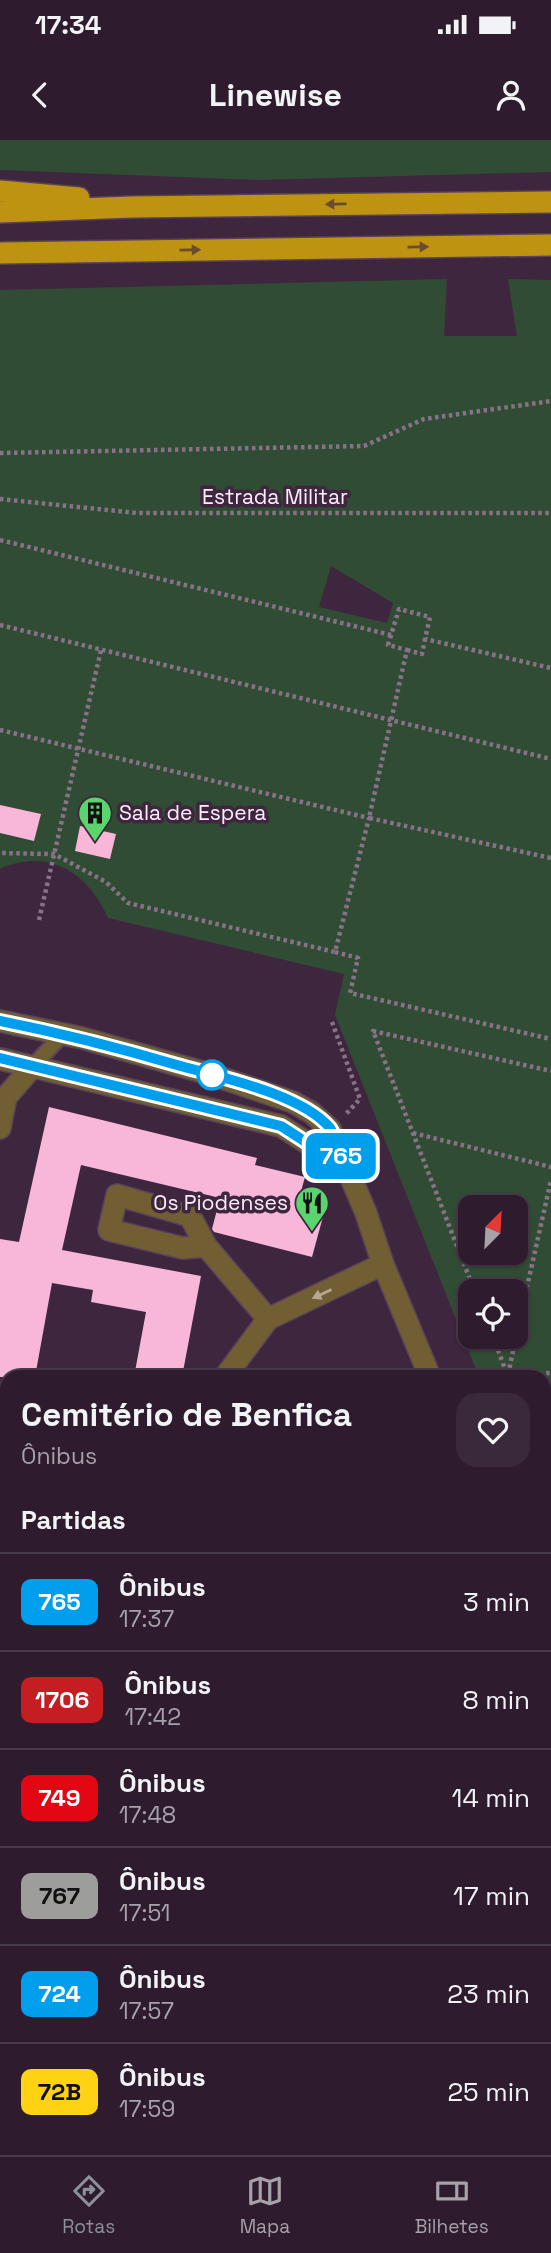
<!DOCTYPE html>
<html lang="pt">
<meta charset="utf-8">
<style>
:root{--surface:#2e1c2e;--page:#3a293a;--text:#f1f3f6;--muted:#a7a1aa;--line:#493a4a;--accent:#8c9099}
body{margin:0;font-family:"Space Grotesk",sans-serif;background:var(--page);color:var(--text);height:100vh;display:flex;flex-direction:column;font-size:26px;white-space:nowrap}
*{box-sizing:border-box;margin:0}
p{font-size:23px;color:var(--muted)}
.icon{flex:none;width:38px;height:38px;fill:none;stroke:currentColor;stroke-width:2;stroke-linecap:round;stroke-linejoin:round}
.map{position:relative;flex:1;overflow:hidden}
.sheet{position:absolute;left:0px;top:1230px;width:551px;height:786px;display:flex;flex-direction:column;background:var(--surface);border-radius:21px 21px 0 0;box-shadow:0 2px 5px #0004,0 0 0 2px var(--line)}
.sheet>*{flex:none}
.badge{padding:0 14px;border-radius:10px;font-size:24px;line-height:46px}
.needle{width:46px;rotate:24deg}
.controls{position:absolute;left:458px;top:1055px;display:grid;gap:14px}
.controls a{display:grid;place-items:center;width:70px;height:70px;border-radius:14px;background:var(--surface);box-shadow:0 2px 5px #0004,0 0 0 2px var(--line);font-size:35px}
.map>.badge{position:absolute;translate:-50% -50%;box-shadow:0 0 0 4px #fff}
h2{padding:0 21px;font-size:26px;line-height:63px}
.round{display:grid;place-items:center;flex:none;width:74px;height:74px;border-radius:21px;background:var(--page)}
.headline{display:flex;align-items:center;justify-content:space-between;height:119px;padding:0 21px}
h1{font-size:33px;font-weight:600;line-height:52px}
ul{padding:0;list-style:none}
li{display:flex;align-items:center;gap:21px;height:98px;padding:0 21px;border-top:2px solid var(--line)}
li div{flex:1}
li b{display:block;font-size:26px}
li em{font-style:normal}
li .badge{min-width:77px;font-weight:700;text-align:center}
.status{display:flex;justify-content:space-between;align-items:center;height:49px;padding:0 35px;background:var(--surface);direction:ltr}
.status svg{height:19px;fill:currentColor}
header{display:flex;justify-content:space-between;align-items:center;height:91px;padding:0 21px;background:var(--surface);font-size:32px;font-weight:600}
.tabs{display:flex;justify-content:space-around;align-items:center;height:98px;border-top:2px solid var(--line);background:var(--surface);font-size:19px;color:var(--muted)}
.tabs a{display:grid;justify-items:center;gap:4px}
.tabs .selected{color:var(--accent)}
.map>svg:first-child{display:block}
.green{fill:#314c34;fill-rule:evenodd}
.building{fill:#f8b7d8}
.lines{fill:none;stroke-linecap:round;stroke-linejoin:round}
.service-casing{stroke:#594259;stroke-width:18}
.minor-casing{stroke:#594259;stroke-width:24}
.tertiary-casing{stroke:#594259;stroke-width:24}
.trunk-casing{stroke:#594259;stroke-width:24}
.path{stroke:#877287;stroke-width:4.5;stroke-dasharray:3.5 3.5;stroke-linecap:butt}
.service{stroke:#715f33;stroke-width:14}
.minor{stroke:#715f33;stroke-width:21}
.tertiary{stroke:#715f33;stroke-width:21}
.trunk{stroke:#be9312;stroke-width:21}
.oneway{fill:#6b4c2f}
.oneway2{fill:#b8a698}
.line-casing{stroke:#fff;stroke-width:16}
.line{stroke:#009fee;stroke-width:10}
.stop-dot{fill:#fff;stroke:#009fee;stroke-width:3.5}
.labels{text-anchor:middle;stroke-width:7;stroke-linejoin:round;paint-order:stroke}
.street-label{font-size:21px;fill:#feeefd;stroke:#3e263e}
.poi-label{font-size:21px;fill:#feeefd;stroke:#3e263e;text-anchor:start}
</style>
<div class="status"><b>17:34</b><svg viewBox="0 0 49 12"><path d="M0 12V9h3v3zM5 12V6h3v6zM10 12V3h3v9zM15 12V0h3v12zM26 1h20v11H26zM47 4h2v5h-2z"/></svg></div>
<header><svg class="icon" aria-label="back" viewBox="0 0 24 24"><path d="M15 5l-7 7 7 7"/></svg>Linewise<svg class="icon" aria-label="person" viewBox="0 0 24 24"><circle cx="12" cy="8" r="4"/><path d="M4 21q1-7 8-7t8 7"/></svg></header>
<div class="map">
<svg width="551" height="2015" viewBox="0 0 551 2015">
<rect width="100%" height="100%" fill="#3e263e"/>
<g class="green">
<path d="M 0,0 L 551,0 L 551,32 L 259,40 L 0,30 Z"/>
<path d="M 447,139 L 444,196 L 517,196 L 508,139 L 551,140 L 551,1270 L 544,1270 L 544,1237 L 479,1237 L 335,875 L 344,834 L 108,778 C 88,733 49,707 0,729 L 0,150 ZM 331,426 L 393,463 L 387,483 L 319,467 ZM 471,1068 L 516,1068 L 516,1113 L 471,1113 ZM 471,1152 L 516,1152 L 516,1197 L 471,1197 Z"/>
<path d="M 544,1656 L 551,1674 L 551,2015 L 319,2015 L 314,2009 L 544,2009 Z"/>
</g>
<g class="building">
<path d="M 0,665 L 41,674 L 34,701 L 0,693 Z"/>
<path d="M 80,686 L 116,694 L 110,719 L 75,711 Z"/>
<path d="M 49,967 L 257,1018 L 255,1025 L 305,1037 L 300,1055 L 327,1062 L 312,1117 L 214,1092 L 212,1089 L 220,1058 L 81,1025 L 62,1110 L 201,1136 L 182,1237 L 134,1237 L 146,1172 L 91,1162 L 93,1150 L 52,1143 L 35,1237 L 0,1237 L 0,1099 L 19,1102 Z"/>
</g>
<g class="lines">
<g class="service-casing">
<g id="service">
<path d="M 33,926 L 63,894"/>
<path d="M 192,2015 L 196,2009"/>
</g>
</g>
<g class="minor-casing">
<g id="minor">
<path d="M 0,988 L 6,957 L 33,926"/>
<path d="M 206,1106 L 183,1108 L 109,1090 L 117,1055 L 190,1076 L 206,1106 L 268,1179"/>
<path d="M 225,1237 L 268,1179 L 383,1124"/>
<path d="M 544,1501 L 551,1500"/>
<path d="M 66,2015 L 67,2009"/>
</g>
</g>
<g class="tertiary-casing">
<g id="tertiary">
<path d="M 0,881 L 82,898 L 213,935 L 293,962 L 312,973 L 330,989 L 366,1073 L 383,1124 L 430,1237"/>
<path d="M 0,919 L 281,986 L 346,1028"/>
<path d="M 544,1519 L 551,1536"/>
</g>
</g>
<g class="trunk-casing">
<g id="trunk">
<path d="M 0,51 L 79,58"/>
<path d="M 0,72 L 132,67 L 551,62"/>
<path d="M 0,113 L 551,105"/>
</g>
</g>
<g class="path">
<path d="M 0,313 L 364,306 L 424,279 L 551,261"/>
<path d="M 0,359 L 137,373 L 551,373"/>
<path d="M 0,400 L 391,495 L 399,469 L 430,477 L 425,499 L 551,528"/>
<path d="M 0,485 L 551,619"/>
<path d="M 391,495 L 388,505 L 407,510 L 369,678 L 551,718"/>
<path d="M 407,510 L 422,514 L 425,499"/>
<path d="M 0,590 L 369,678 L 335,812 L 128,763 L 106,742 L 54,714 L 0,713"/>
<path d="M 39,780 L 101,510"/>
<path d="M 335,812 L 358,818 L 350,853 L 551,899"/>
<path d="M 332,882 L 360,959 L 346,974"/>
<path d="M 413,993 L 551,1027"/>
<path d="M 475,1152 L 373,891 L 551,931"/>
<path d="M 516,1196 L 551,1040"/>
<path d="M 493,1197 L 507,1234"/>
<path d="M 516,1197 L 508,1235 L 551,1233"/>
</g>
<use href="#service" class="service"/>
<use href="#minor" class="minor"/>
<use href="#tertiary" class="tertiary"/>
<use href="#trunk" class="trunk"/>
</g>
<defs><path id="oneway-solid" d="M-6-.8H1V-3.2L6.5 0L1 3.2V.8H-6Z" transform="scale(1.75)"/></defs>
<g class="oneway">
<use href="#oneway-solid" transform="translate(336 64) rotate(179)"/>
<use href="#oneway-solid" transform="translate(418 107) rotate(-1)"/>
<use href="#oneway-solid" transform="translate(190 110) rotate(-1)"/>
</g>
<use class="oneway2" href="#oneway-solid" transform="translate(322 1154) rotate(155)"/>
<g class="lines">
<g class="line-casing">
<path id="line" d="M 0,881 C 60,893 119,908 177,925 C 219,937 302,954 330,988 C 337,998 341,1016 346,1028 L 281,986 L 0,918"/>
</g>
<use href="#line" class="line"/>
</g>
<defs>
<g id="building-pin" transform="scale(1.75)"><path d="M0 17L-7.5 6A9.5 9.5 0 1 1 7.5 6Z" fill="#5ad56e" stroke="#3e263e"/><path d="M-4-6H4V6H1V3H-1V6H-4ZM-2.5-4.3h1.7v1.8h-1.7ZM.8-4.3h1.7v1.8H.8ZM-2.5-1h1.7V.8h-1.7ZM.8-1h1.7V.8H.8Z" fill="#111"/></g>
<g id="restaurant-pin" transform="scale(1.75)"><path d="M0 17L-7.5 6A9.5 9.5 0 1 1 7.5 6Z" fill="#5ad56e" stroke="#3e263e"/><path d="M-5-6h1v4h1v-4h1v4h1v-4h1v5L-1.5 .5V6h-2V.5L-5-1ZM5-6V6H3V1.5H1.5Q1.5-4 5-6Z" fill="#111"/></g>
</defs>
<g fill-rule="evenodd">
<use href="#building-pin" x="95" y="673"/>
<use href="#restaurant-pin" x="312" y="1063"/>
</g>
<circle class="stop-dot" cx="212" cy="935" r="14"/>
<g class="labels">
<g class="street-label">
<text x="275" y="364">Estrada Militar</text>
</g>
<g class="poi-label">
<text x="119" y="680">Sala de Espera</text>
<text x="288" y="1070" text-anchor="end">Os Piodenses</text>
</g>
</g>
</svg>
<div class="controls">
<a><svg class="needle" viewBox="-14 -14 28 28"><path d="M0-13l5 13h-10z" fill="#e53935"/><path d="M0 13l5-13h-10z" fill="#a7a1aa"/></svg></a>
<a><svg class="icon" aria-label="locate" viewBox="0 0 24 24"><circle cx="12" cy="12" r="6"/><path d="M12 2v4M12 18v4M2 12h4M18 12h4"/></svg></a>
</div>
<b class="badge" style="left:341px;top:1016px;background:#009fee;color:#fff">765</b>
<section class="sheet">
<div class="headline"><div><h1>Cemitério de Benfica</h1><p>Ônibus</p></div><a class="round"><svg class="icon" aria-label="heart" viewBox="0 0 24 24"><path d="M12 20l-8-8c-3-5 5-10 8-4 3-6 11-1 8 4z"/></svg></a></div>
<h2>Partidas</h2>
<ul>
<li><span class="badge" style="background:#009fee;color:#fff">765</span><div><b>Ônibus</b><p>17:37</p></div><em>3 min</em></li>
<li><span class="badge" style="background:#c61d23;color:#fff">1706</span><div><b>Ônibus</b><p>17:42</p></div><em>8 min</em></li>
<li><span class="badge" style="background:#e30613;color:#fff">749</span><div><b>Ônibus</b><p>17:48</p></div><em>14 min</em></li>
<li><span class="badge" style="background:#9d9d9c;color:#111">767</span><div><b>Ônibus</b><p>17:51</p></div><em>17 min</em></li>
<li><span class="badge" style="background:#009fee;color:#fff">724</span><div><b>Ônibus</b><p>17:57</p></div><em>23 min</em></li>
<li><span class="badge" style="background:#ffd214;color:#111">72B</span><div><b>Ônibus</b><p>17:59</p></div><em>25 min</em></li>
</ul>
</section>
</div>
<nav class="tabs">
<a class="selected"><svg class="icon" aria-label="directions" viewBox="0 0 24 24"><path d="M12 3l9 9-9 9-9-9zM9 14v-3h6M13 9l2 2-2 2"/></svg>Rotas</a>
<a><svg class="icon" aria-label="map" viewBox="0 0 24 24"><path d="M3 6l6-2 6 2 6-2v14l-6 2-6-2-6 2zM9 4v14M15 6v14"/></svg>Mapa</a>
<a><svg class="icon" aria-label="tickets" viewBox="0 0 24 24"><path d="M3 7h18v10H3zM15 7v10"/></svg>Bilhetes</a>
</nav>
